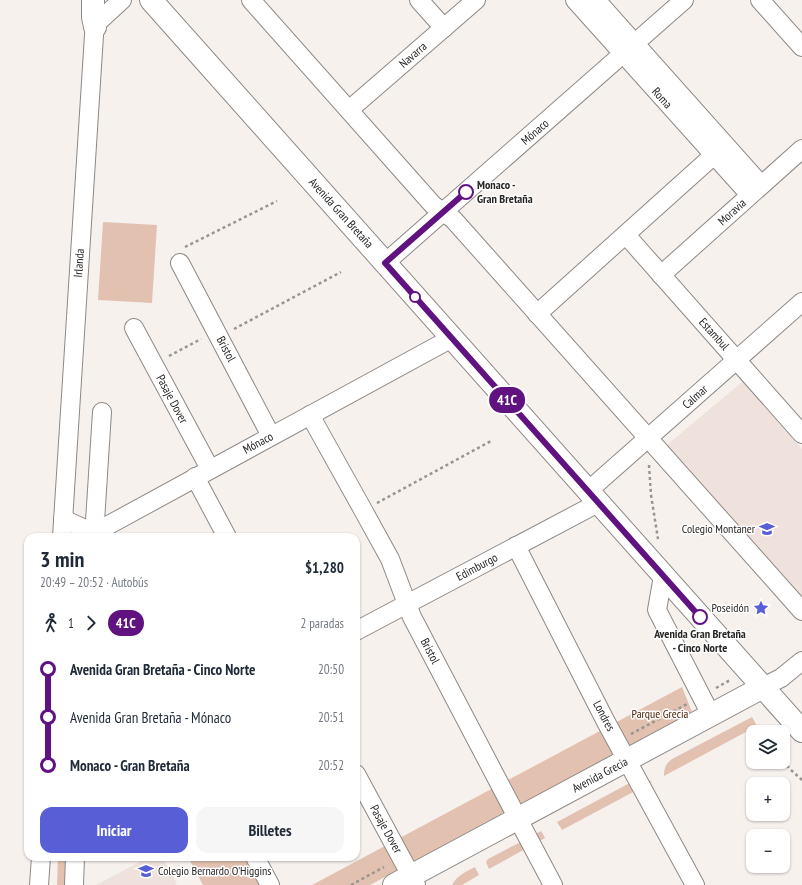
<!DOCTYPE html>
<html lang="es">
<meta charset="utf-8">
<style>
:root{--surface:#fff;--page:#f6f6f7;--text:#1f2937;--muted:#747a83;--accent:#585ed6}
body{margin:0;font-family:"PT Sans Narrow",sans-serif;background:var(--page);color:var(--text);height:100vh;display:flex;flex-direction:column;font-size:15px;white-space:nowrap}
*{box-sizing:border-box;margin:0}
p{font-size:13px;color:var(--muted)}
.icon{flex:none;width:22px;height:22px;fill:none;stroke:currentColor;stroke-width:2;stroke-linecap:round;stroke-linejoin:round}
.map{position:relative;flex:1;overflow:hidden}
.drawer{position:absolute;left:24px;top:533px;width:336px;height:328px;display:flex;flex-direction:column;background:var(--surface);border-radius:12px;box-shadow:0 1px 3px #0004}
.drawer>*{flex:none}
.badge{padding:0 8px;border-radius:13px;font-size:14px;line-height:26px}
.buttons{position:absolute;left:746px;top:725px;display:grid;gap:8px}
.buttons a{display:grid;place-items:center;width:44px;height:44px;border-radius:8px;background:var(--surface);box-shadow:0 1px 3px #0004;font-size:20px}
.map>.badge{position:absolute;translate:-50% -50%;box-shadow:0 0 0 2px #fff}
.legs{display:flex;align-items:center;gap:6px;height:44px;padding:0 16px;font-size:13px}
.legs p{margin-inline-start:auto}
.headline{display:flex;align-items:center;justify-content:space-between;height:68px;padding:0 16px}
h1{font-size:22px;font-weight:800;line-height:30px}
.button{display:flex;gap:8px;margin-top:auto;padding:8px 16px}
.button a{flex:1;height:46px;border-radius:12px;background:var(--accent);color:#fff;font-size:16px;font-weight:800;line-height:46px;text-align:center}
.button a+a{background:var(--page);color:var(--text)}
ul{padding:0 16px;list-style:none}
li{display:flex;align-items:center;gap:14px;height:48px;font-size:15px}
li i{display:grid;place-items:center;width:6px;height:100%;margin:0 5px;background:currentColor}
li i::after{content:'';width:10px;height:10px;margin:-5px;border:3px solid;border-radius:50%;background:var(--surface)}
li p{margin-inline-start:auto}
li:first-child i{background:linear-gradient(#0000 50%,currentColor 0)}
li:last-child i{background:linear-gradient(currentColor 50%,#0000 0)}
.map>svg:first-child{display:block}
.built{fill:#efe1db}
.green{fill:#e3c1b0}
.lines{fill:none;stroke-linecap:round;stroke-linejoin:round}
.minor-casing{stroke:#8e8986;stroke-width:20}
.major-casing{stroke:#8e8986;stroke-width:24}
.path{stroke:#989492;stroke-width:2.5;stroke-dasharray:3 3;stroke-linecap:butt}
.minor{stroke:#fff;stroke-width:18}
.major{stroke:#fff;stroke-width:22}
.line-1-casing{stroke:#fff;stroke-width:9}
.line-1{stroke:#5f1280;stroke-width:6}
.stop-1-dot{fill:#fff;stroke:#5f1280;stroke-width:2}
.labels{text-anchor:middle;stroke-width:3;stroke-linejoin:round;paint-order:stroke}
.street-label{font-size:12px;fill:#282625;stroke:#fff}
.stop-label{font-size:12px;font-weight:bold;fill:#282625;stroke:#fff;text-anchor:start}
.poi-label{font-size:12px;fill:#282625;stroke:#fff;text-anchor:end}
.park-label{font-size:12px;fill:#4d2107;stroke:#fff}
</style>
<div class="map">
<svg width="802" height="885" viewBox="0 0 802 885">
<rect width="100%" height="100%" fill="#f7f1ee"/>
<g class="built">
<path d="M 742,382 L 802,449 L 802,607 L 661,450 Z"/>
<path d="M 149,857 L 162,857 L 177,884 L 175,885 L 96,885 Z"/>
</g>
<g class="green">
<path d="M 103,222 L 157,225 L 152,303 L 98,300 Z"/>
<path d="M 682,687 L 692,712 L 370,885 L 312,885 Z"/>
<path d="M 752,717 L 757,726 L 664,776 C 664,767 666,764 672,759 Z"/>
<path d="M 639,778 L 644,778 L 652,782 L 562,830 L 557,822 Z"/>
<path d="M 541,831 L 545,838 L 489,869 L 486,862 L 488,859 Z"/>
<path d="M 58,857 L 70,857 L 69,885 L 57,885 Z"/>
<path d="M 188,857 L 244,857 L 259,885 L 203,885 Z"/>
<path d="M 475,867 L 479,875 L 462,885 L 452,885 C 456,876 467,871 475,867 Z"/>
</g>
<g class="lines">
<g class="minor-casing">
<g id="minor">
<path d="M 251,0 L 433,205 L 453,219 L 802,611"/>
<path d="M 419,0 L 444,28"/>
<path d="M 575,0 L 750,195"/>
<path d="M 596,0 L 761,185"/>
<path d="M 760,0 L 802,47"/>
<path d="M 349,110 L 476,0"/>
<path d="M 626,235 L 802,434"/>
<path d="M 180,263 L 271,436"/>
<path d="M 385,263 L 684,0"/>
<path d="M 661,275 L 802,149"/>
<path d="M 537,314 L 714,155"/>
<path d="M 134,328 L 210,469"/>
<path d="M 310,415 L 363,510 L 390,559 L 412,617 L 518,819 L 553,885"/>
<path d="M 195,477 L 227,537"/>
<path d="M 588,491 L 802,302"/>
<path d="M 63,519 L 94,533 L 452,338"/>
<path d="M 62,537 L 94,35 L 95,27 L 97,23 L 122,0"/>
<path d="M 94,537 L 102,412"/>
<path d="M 516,546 L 606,722 L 695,885"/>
<path d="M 663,576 L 657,610 L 711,715"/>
<path d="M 356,631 L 598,503"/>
<path d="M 763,687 L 781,678 L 802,661"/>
<path d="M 356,774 L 416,885"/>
<path d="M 255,857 L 270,885"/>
<path d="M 39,885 L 41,857"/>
<path d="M 74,885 L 75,857"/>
</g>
</g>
<g class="major-casing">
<g id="major">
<path d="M 93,0 L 93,17 L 95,27"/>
<path d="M 151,0 L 802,731"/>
<path d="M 394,885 L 763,687"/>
</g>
</g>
<g class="path">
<path d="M 185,247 L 277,201"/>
<path d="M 234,329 L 341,272"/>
<path d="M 169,356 L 201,339"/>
<path d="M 649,465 L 651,495 L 658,539"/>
<path d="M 377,503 L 491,441"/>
<path d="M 716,688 L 730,680"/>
<path d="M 631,734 L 687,704"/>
<path d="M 783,761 L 791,770 L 802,780"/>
<path d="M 351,885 L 384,867"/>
</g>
<use href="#minor" class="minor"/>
<use href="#major" class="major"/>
</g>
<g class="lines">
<g class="line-1-casing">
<path id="line-1" d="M 466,192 L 385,263 L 700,617"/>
</g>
<use href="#line-1" class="line-1"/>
</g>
<defs>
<g id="school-bare" transform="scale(1.2)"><path d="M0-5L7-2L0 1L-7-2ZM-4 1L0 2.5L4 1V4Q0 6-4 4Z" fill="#585ed6" stroke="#fff" stroke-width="2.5" paint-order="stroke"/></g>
<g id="sight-bare" transform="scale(1.2)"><path d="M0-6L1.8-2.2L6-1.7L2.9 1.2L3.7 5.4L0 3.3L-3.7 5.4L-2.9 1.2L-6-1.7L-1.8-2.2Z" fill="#585ed6" stroke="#fff" stroke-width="2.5" paint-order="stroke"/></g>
</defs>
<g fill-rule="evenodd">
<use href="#school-bare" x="767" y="529"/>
<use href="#sight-bare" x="761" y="608"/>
<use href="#school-bare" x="146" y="871"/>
</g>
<g class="stop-1-dot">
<circle cx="466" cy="192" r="7"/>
<circle cx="415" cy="297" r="5"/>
<circle cx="700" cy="617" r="7"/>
</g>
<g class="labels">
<g class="street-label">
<text transform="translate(413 55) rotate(-41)" y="4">Navarra</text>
<text transform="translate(662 98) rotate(48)" y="4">Roma</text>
<text transform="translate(535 132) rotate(-41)" y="4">Mónaco</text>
<text transform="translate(732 212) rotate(-42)" y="4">Moravia</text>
<text transform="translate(341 213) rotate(48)" y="4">Avenida Gran Bretaña</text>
<text transform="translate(79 263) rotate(-86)" y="4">Irlanda</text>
<text transform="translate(714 334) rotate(48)" y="4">Estambul</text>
<text transform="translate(226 349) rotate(62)" y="4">Bristol</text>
<text transform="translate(695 397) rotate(-42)" y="4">Calmar</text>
<text transform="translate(172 399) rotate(62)" y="4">Pasaje Dover</text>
<text transform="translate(258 443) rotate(-28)" y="4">Mónaco</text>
<text transform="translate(477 567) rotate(-28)" y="4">Edimburgo</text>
<text transform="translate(430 651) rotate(62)" y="4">Bristol</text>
<text transform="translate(604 716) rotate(62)" y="4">Londres</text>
<text transform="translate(600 775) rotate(-28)" y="4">Avenida Grecia</text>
<text transform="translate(386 829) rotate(61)" y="4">Pasaje Dover</text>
</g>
<g class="stop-label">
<text x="477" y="189">Monaco -<tspan x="477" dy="14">Gran Bretaña</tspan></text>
<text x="700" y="638" text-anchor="middle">Avenida Gran Bretaña<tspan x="700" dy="14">- Cinco Norte</tspan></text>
</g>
<g class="poi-label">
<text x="755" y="533">Colegio Montaner</text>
<text x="749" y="612">Poseidón</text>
<text x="158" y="875" text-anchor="start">Colegio Bernardo O'Higgins</text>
</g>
<g class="park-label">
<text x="660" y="718">Parque Grecia</text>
</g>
</g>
</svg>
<div class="buttons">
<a><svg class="icon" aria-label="layers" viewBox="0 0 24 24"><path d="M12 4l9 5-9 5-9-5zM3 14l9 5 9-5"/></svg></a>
<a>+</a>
<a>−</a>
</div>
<b class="badge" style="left:507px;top:400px;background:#5f1280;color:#fff">41C</b>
<section class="drawer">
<div class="headline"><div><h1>3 min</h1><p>20:49 – 20:52 · Autobús</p></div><b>$1,280</b></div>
<div class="legs"><svg class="icon" aria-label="walk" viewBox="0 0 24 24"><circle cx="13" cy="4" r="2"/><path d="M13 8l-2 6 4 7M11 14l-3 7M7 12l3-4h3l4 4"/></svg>1<svg class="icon" aria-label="forward" viewBox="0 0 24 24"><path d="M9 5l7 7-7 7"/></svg><b class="badge" style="background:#5f1280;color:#fff">41C</b><p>2 paradas</p></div>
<ul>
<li><i style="color:#5f1280"></i><b>Avenida Gran Bretaña - Cinco Norte</b><p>20:50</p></li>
<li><i style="color:#5f1280"></i><span>Avenida Gran Bretaña - Mónaco</span><p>20:51</p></li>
<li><i style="color:#5f1280"></i><b>Monaco - Gran Bretaña</b><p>20:52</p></li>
</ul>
<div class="button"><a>Iniciar</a><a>Billetes</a></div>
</section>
</div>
